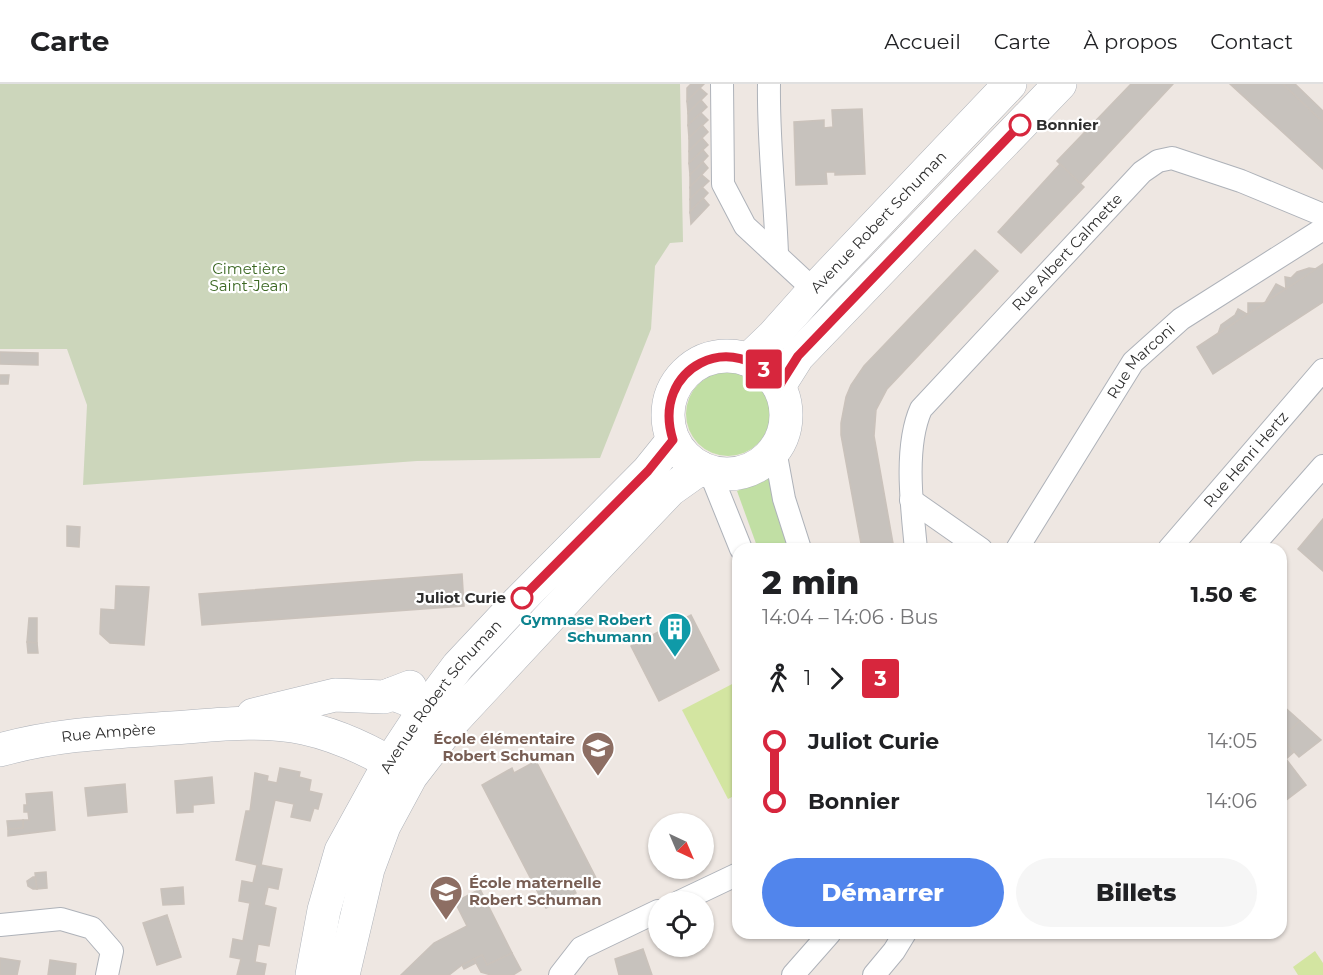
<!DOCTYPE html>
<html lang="fr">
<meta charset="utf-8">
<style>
:root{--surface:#fff;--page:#f6f6f6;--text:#202124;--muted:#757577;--line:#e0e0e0;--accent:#5185ec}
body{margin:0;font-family:Montserrat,sans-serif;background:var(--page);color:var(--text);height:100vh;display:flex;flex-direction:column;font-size:22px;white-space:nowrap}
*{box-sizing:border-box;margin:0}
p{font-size:20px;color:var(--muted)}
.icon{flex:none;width:33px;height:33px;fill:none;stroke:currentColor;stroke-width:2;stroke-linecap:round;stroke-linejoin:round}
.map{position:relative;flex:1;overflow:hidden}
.sheet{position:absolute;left:732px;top:459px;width:555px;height:396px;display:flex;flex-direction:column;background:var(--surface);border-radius:18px;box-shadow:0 2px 4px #0004}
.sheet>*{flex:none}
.badge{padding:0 12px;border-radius:4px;font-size:21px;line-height:39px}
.needle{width:39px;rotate:136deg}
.buttons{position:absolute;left:648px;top:729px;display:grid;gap:12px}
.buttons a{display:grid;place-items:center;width:66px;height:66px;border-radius:50%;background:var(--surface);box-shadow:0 2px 4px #0004;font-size:30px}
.map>.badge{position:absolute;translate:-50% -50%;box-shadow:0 0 0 3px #fff}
.legs{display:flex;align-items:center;gap:9px;height:66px;padding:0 30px;font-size:20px}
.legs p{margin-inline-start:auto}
.headline{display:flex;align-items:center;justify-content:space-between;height:102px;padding:0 30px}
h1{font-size:33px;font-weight:800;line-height:45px}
.button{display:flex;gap:12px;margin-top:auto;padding:12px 30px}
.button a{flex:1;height:69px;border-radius:36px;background:var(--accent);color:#fff;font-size:24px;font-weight:800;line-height:69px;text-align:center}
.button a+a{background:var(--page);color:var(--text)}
ul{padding:0 30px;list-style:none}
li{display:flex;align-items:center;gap:21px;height:60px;font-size:22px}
li i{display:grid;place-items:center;width:9px;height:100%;margin:0 8px;background:currentColor}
li i::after{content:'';width:15px;height:15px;margin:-8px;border:4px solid;border-radius:50%;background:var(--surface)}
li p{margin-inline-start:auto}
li:first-child i{background:linear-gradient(#0000 50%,currentColor 0)}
li:last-child i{background:linear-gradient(currentColor 50%,#0000 0)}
header{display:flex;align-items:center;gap:36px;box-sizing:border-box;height:84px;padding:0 30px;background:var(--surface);border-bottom:2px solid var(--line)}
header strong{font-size:28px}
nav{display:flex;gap:33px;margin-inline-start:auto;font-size:21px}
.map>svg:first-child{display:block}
.green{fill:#c1dfa4}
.cemetery{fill:#ccd6bb}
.pitch{fill:#d3e5a1}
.building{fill:#c7c2bd;stroke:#cac2bb;stroke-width:1.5}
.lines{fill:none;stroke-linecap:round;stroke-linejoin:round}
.street-casing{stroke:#aeb2b9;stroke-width:24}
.secondary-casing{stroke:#aeb2b9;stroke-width:34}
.street{stroke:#fff;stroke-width:22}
.secondary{stroke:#fff;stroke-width:33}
.line-1-casing{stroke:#fff;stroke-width:14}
.line-1{stroke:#d7263d;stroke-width:9}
.stop-1-dot{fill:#fff;stroke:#d7263d;stroke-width:3}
.labels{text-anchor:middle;stroke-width:4.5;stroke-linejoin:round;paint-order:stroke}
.stop-label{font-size:15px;font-weight:bold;fill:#2e2e2e;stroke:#fff;text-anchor:start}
.street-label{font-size:15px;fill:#2e2e2e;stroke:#fff}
.park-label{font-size:15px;fill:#3b6722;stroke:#fff}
.culture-label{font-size:15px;font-weight:bold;fill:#0d838f;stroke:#fff;text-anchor:end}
.education-label{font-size:15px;font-weight:bold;fill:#785e54;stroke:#fff;text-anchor:end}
</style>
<header>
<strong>Carte</strong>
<nav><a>Accueil</a><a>Carte</a><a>À propos</a><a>Contact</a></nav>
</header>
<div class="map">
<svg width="1323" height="891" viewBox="0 0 1323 891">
<rect width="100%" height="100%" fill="#eee7e2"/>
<g class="green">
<circle cx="728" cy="330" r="42"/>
<path d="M 769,394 L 791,465 L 758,465 L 737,407 Z"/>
</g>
<path class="cemetery" d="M 0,0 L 680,0 L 683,158 L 670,159 L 655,182 L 651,245 L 600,374 L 417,377 L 83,401 L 87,321 L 67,265 L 0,265 Z"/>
<g class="pitch">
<path d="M 738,597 L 738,710 L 728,715 L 682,626 Z"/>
<path d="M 1315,867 L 1323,879 L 1323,891 L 1298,891 L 1293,883 Z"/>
</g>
<g class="building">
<path d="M 691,0 L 704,0 L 687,17 L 687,4 Z"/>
<path d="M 1131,0 L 1173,0 L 1080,100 L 1057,77 Z"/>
<path d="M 1230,0 L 1283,0 L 1323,38 L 1323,85 Z"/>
<path d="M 1283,0 L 1295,0 L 1323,27 L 1323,38 Z"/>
<path d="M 700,4 L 707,10 L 688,29 L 687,17 Z"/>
<path d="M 701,16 L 707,23 L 688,41 L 688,29 Z"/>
<path d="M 862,25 L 865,90 L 835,91 L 835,88 L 826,88 L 827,100 L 796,101 L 794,38 L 824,36 L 824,44 L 833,43 L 832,26 Z"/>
<path d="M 701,29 L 708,36 L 689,54 L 688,41 Z"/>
<path d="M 702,41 L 708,48 L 689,67 L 689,54 Z"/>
<path d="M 702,54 L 708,61 L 689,79 L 689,67 Z"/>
<path d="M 703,66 L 708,72 L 690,91 L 689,79 Z"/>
<path d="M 703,78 L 708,84 L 690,103 L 690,91 Z"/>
<path d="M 1060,80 L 1084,103 L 1021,169 L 998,148 Z"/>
<path d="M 702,91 L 709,97 L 690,115 L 690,103 Z"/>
<path d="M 702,103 L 708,109 L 690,128 L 690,115 Z"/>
<path d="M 703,114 L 709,121 L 691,140 L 690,128 Z"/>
<path d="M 975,166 L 998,187 L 887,305 L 876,326 L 874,352 L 894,465 L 862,465 L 841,351 L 841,339 L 846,313 L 851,301 L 864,282 Z"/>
<path d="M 1323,180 L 1323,218 L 1213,290 L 1197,263 Z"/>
<path d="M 1309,184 L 1316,185 L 1286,205 L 1285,193 L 1291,194 L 1297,188 Z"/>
<path d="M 1276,200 L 1286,205 L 1266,217 Z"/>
<path d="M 1248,219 L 1265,219 L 1248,230 Z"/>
<path d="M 1238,225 L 1247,230 L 1218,250 L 1221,241 L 1235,231 Z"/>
<path d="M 0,268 L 38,269 L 38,281 L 0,280 Z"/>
<path d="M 0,291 L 9,291 L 8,300 L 0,300 Z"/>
<path d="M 1323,435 L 1323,487 L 1298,465 Z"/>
<path d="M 67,442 L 80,443 L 79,463 L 67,462 Z"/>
<path d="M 462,490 L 464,522 L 202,541 L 199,510 Z"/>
<path d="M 116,502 L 149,503 L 144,561 L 110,559 L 100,550 L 101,525 L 115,526 Z"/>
<path d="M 691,531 L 719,586 L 659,617 L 631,562 Z"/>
<path d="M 29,534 L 37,534 L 37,559 L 27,558 Z"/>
<path d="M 27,558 L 37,559 L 38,569 L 28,569 Z"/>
<path d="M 1281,620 L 1300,637 L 1281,654 Z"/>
<path d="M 1300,637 L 1321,656 L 1299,673 L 1281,654 Z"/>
<path d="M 1281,654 L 1294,668 L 1286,675 L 1306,701 L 1281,720 Z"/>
<path d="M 536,677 L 596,794 L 574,805 L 576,809 L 546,824 L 482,701 L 512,684 L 514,689 Z"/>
<path d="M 280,684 L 300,688 L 299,693 L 311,696 L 309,707 L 322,710 L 318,725 L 314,724 L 310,737 L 291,733 L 294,720 L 275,716 L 261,781 L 282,785 L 278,805 L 268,803 L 264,821 L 276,824 L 269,862 L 258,860 L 255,878 L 266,880 L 264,891 L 237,891 L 241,875 L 230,873 L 233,855 L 243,857 L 250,819 L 239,817 L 242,797 L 253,799 L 257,781 L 236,776 L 246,727 L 250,727 L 255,689 L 268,692 L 267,697 L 277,699 Z"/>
<path d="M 212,693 L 214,719 L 193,721 L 193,728 L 177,729 L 175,697 Z"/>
<path d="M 125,700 L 127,728 L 88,732 L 85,704 Z"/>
<path d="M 52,708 L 55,746 L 8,752 L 8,745 L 23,744 L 23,736 L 29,736 L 28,728 L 24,728 L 24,721 L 27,721 L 26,710 Z"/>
<path d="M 23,736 L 23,744 L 8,745 L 7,737 Z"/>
<path d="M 46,788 L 47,804 L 37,805 L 35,789 Z"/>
<path d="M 33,793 L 35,793 L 37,805 L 33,805 L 28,802 L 27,797 Z"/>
<path d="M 183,803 L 184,820 L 163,821 L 161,805 Z"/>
<path d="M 480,805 L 512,869 L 487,881 L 482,871 L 462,881 L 449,891 L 401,891 L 434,859 L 467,842 L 455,818 Z"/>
<path d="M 167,831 L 181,873 L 157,881 L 143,839 Z"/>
<path d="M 643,865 L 652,891 L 619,891 L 615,875 Z"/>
<path d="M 512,869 L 521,886 L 513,891 L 491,891 L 481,888 L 474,875 L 482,871 L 487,881 Z"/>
<path d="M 0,874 L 20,877 L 17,891 L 0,891 Z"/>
<path d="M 474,875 L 476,879 L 464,885 L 462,881 Z"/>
<path d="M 50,876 L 76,880 L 75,891 L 48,891 Z"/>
</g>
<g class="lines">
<g class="street-casing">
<g id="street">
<path d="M 722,0 L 723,100 L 745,142 L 814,206"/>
<path d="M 769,0 C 768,57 775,113 777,170"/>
<path d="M 775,366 L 784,415 L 800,465"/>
<path d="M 710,388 L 741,465"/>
<path d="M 911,416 L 981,465"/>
<path id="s1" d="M 916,465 C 912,424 904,363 921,325 L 1142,88 L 1158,77 L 1172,74 L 1241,97 L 1323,131"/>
<path id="s2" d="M 1017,465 L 1133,278 L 1181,235 L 1323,145"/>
<path id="s3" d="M 1169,465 L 1323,286"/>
<path d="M 1250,465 L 1323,382"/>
<path d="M 679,818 L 738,790"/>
<path d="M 0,841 L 61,835 L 92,844 L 112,867 L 107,891"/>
<path d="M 560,891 L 581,864 L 658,827"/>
<path d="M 793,891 L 830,849"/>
<path d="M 874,891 L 894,867 L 905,849"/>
</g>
</g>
<g class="secondary-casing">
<g id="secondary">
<circle cx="727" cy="331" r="59"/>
<path id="s4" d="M 748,276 L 773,252 L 814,206 L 1010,0"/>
<path d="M 779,302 L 798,272 L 1060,0"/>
<path d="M 392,610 C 407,614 422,620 429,635 L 424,646"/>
<path d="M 253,631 L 335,611 L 384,613 L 410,603"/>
<path id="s5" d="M 0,666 C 56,650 114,648 172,644 C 215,641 261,635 304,644 C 341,652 377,670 408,690"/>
<path id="s6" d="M 312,891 L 324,826 L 341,767 L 390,678 L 419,634 L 458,582 L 519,517 L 648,387 L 673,356"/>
<path d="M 343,891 L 368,785 L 384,742 L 411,692 L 455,635 L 590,490 L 670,406 L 701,384"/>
</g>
</g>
<use href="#street" class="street"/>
<use href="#secondary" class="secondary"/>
</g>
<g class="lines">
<g class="line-1-casing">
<path id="line-1" d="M 522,514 L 648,387 L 673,356 C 650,284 734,241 779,302 L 798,272 L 1020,41"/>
</g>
<use href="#line-1" class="line-1"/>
</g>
<defs>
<g id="building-pin" transform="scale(1.725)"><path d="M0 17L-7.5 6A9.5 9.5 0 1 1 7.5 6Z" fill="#0f9aa8" stroke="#fff"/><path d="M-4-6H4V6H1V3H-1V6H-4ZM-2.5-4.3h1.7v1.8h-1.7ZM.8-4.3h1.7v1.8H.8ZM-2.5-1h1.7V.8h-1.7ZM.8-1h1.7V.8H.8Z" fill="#fff"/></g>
<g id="school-pin" transform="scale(1.725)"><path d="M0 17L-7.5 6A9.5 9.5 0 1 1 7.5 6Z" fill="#8d6e63" stroke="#fff"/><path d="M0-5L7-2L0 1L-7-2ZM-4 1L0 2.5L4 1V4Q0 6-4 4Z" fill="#fff"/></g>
</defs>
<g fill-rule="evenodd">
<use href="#building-pin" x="675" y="545"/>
<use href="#school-pin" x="598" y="664"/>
<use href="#school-pin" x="446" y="808"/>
</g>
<g class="stop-1-dot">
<circle cx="1020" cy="41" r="10"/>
<circle cx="522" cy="514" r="10"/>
</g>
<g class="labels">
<g class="stop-label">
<text x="1036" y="46">Bonnier</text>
<text x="506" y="519" text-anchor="end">Juliot Curie</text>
</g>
<g class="street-label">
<text dy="5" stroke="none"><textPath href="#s4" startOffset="190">Avenue Robert Schuman</textPath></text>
<text dy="5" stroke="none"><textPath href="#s1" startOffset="356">Rue Albert Calmette</textPath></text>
<text dy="5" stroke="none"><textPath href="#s2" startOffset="226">Rue Marconi</textPath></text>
<text dy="5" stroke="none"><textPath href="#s3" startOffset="118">Rue Henri Hertz</textPath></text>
<text dy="5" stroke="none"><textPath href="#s6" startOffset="312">Avenue Robert Schuman</textPath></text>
<text dy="5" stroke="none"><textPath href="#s5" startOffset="110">Rue Ampère</textPath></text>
</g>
<g class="park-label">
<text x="249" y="190">Cimetière<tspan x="249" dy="17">Saint-Jean</tspan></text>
</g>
<g class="culture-label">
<text x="652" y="541">Gymnase Robert<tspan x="652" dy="17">Schumann</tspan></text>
</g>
<g class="education-label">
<text x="575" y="660">École élémentaire<tspan x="575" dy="17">Robert Schuman</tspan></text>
<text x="469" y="804" text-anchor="start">École maternelle<tspan x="469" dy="17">Robert Schuman</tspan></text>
</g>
</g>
</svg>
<div class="buttons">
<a><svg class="needle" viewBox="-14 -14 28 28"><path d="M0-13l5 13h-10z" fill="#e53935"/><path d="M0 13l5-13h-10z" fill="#757577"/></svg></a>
<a><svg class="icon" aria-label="locate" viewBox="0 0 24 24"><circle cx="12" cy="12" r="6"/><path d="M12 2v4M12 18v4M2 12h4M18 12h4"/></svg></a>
</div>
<b class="badge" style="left:764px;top:285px;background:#d7263d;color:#fff">3</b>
<section class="sheet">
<div class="headline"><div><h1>2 min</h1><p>14:04 – 14:06 · Bus</p></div><b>1.50 €</b></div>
<div class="legs"><svg class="icon" aria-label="walk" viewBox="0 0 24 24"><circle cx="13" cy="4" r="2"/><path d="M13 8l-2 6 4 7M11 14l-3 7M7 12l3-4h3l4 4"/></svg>1<svg class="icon" aria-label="forward" viewBox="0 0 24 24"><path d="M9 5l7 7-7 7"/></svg><b class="badge" style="background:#d7263d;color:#fff">3</b></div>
<ul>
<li><i style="color:#d7263d"></i><b>Juliot Curie</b><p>14:05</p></li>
<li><i style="color:#d7263d"></i><b>Bonnier</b><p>14:06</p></li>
</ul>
<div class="button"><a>Démarrer</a><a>Billets</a></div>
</section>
</div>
